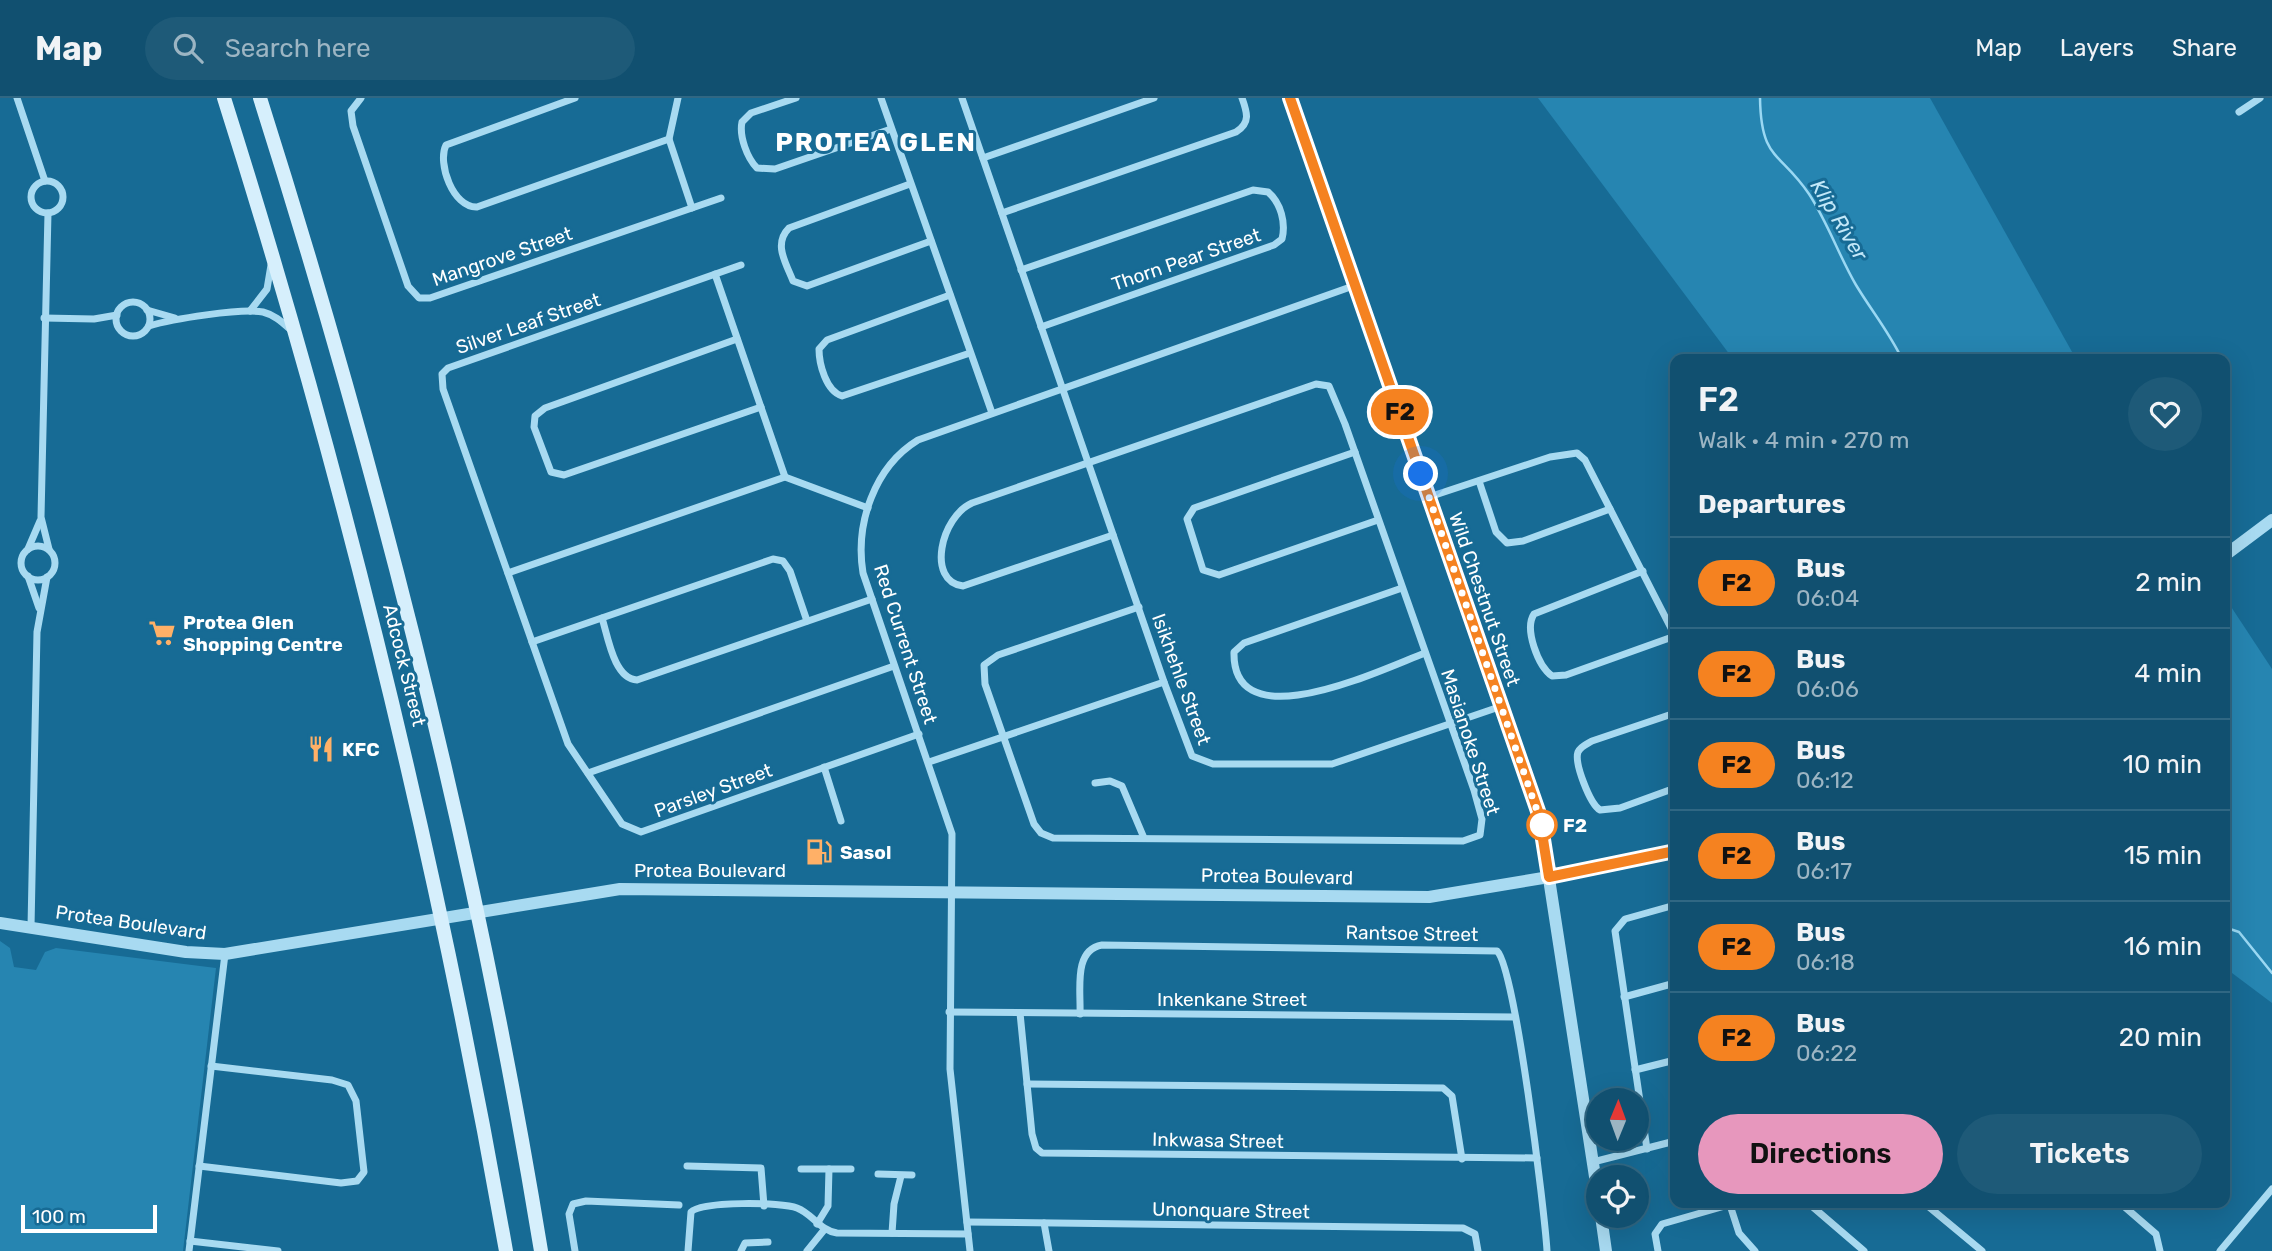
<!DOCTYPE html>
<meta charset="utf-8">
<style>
:root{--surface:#115070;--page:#1e5a78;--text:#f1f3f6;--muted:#9cb5c3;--line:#306783;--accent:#e797bd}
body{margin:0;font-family:Rubik,sans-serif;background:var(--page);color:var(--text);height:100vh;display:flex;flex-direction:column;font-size:26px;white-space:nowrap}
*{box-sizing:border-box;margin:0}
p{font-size:23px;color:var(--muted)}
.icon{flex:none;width:38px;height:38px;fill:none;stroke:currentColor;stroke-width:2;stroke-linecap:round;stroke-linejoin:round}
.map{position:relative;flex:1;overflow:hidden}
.panel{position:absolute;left:1670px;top:256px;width:560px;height:854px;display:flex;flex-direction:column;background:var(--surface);border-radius:14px;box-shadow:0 7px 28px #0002,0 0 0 2px var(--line)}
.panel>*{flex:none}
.badge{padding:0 14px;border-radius:23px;font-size:24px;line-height:46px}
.needle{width:46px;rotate:1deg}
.controls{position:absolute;left:1586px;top:990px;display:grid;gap:14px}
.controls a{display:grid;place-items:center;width:63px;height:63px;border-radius:50%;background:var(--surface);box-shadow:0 7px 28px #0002,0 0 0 2px var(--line);font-size:35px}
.scale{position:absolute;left:21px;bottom:18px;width:136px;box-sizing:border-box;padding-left:7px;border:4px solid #fff;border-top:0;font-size:19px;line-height:24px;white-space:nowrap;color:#fff;-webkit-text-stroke:5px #176b95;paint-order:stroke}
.you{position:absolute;width:35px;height:35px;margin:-18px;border:5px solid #fff;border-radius:50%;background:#1a73e8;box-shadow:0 0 0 10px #1a73e833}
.map>.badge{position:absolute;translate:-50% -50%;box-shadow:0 0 0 4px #fff}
h2{padding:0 28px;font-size:26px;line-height:63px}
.round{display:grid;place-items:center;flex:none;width:74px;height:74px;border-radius:37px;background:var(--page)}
.overview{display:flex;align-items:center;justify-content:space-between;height:119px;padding:0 28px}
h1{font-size:33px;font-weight:600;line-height:52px}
.cta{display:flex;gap:14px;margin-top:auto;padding:14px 28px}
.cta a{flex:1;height:80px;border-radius:42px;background:var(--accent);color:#111;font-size:28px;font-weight:600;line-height:80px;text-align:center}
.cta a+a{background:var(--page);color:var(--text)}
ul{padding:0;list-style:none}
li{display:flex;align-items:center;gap:21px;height:91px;padding:0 28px;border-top:2px solid var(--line)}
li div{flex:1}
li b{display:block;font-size:26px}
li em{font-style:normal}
li .badge{min-width:77px;font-weight:700;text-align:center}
header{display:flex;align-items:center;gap:42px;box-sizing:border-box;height:98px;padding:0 35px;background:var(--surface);border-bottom:2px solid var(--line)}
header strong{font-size:33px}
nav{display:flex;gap:38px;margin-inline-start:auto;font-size:24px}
.search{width:490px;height:63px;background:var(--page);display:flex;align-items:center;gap:18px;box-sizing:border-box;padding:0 24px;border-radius:38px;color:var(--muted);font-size:26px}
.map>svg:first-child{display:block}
.green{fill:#2685b1}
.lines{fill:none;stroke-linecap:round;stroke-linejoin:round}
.stream{stroke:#9ad8f3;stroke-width:2.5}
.minor{stroke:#a8daf1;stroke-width:7}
.tertiary{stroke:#a8daf1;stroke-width:12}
.secondary{stroke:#d6effc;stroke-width:14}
.line-casing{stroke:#fff;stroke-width:16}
.line{stroke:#f58220;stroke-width:10}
.walk{stroke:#fff;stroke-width:7;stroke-dasharray:0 12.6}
.stop-dot{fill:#fff;stroke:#f58220;stroke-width:3.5}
.labels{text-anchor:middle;stroke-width:6;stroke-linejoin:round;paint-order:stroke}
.street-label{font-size:19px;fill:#fff;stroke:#176b95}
.poi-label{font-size:19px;font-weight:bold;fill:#fff;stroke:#176b95;text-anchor:start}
.stop-label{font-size:19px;font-weight:bold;fill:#fff;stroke:#176b95;text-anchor:start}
.water-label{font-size:21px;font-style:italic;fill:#c3e8f9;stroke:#176b95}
.district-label{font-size:26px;font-weight:bold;letter-spacing:2px;fill:#fff;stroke:#176b95}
</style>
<header>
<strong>Map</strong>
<div class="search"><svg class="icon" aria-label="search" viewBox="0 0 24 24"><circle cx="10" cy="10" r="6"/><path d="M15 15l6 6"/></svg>Search here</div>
<nav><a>Map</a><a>Layers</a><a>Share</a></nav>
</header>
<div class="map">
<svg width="2272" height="1153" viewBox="0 0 2272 1153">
<rect width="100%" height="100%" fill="#176b95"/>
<g class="green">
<path d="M 1538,0 L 1930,0 L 2076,261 L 1733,261 Z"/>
<path d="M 2224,498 L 2272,571 L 2272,905 L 2224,869 Z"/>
<path d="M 0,843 L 10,850 L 14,869 L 36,872 L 45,854 L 56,850 L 216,870 L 183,1153 L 0,1153 Z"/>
</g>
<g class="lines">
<g class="stream">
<path d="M 1760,0 C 1761,63 1780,53 1809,96 C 1828,125 1839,158 1856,187 C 1871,212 1889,234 1902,261"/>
<path d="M 2224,829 L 2239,834 L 2272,875"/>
</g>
<g class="minor">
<path d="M 17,0 L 45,83"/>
<path d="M 361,0 L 351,13 L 353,28 L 408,188 L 419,200 L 430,200 L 721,100"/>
<path d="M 575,0 L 446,47 C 437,65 453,110 477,109 L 669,41"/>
<path d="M 678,0 L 669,41 L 692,110"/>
<path d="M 796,0 L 751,15 L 742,24 C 739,38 747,60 757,70 L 775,71 L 891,31"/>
<path d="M 881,0 L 992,315"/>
<path d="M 962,0 L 1164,584 L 1192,658 L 1213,666 L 1332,666 L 1502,608"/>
<path d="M 2239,14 L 2260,0"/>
<path d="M 983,60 L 1154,0"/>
<circle cx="47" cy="99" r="16"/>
<path d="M 910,86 L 789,130 C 773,146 786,165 793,183 L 807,188 L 931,143"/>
<path d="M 48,115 L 41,419 L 49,451"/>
<path d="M 1002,115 L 1236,34 C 1251,25 1247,14 1242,0"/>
<path d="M 741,167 L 448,270 L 442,276 L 443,291 L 568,646 L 622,726 L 641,734 L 919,636"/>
<path d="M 1021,172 L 1253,92 L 1268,94 C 1281,105 1286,125 1282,141 L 1274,147 L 1041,229"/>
<path d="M 715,176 L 785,379"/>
<path d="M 950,197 L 827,242 L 819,251 C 819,266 826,293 842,298 L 970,255"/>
<circle cx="133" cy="221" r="17"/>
<path d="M 147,212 L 175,220"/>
<path d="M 250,213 L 267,191 L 271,167"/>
<path d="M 44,220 L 94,221 L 117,217"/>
<path d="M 149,228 C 172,221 241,210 263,214 C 275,217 283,225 291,232"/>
<path d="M 737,241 L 545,310 L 535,318 L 534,329 L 551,374 L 564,377 L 761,309"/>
<path d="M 1355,354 L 1194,410 L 1187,421 L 1203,472 L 1219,477 L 1378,422"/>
<path d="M 1479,383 L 1496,434 L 1507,445 L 1523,443 L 1610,411"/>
<path d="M 1429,399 L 1550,359 L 1577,355 L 1585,362 L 1675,538"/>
<path d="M 1113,437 L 963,488 C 926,483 941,419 972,405 L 1316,286 L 1329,288 L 1345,326 L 1474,692 L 1482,721 L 1480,737 L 1463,743 L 1053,740 L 1041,735 L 1034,726 L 985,586 L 984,567 L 998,557 L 1139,509"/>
<circle cx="38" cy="465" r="17"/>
<path d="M 28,451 L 40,423"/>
<path d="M 1643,473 L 1534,516 C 1524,531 1538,568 1552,578 L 1566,577 L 1675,538"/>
<path d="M 508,475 L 785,379 L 868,410"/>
<path d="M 28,478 L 39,510"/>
<path d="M 1402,490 L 1244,545 L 1234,554 C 1232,645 1384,570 1425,555"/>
<path d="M 602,520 C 608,539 614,581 637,582 L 872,501"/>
<path d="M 532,544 L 773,461 L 783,463 L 790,473 L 807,523"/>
<path d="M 1675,615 L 1592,643 C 1587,646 1581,648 1578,654 C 1574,665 1590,706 1600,712 L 1620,710 L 1675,690"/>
<path d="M 929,664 L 1164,584"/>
<path d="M 824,669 L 841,723"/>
<path d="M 588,675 L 894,568"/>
<path d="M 1095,685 L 1110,683 L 1122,688 L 1144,740"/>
<path d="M 31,829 L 37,534 L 47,479"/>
<path d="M 1624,899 L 1675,885"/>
<path d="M 949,914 L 1515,919"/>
<path d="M 1020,915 L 1032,1036 L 1036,1050 L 1042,1055 L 1537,1060"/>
<path d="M 1080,916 C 1081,892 1073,852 1102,847 L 1497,853 C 1515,868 1545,1116 1547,1153"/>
<path d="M 1635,972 L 1675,962"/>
<path d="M 1027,986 L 1443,990 L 1452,998 L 1462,1061"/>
<path d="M 1647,1051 L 1615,833 L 1625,821 L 1675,807"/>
<path d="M 1593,1064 L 1675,1043"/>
<path d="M 199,1068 L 341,1085 L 357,1083 L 364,1074 L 356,1003 L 348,987 L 332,982 L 211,968"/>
<path d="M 687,1068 L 761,1070 L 764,1108"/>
<path d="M 801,1071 L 851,1071"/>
<path d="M 878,1076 L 912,1077"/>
<path d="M 1807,1104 L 1864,1153"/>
<path d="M 1923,1104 L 1982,1153"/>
<path d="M 2119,1104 L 2156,1136 L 2160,1153"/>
<path d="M 1730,1107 L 1739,1135 L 1755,1153"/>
<path d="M 967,1124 L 1463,1130 L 1475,1136 L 1478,1153"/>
<path d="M 1044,1125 L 1049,1153"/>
<path d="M 817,1126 L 828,1108 L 829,1071"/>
<path d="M 892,1135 L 894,1106 L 901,1078"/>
<path d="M 190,1143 L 278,1153"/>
<path d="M 189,1153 L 225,856"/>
<path d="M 575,1153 L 569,1116 L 573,1106 L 586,1103 L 679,1107"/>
<path d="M 688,1153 L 691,1114 C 701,1103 782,1104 797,1110 C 813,1116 819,1132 837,1135 L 968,1136"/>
<path d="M 741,1153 L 745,1145 L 768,1144"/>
<path d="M 807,1153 L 824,1132"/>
<path d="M 970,1153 L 950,971 L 952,736 L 863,475 C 855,426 874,369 918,342 L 1356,187"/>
<path d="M 1658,1153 L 1655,1136 L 1662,1126 L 1739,1104"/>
<path d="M 2220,1153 L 2272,1091"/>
</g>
<g class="tertiary">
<path d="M 1290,0 L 1539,716 L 1598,1098"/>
<path d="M 2224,458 L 2272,422"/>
<path d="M 0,825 L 186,854 L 225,856 L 620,791 L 1429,799 L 1549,779 L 1675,753"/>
<path d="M 1601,1118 L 1606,1153"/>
</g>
<g class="secondary">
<path d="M 224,0 C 344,378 437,762 506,1153"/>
<path d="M 260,0 C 380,378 477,761 541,1153"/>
</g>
</g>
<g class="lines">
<g class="line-casing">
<path id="line" d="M 1290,0 L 1539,716 L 1549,779 L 1675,753"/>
</g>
<use href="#line" class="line"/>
<path class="walk" d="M 1421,376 L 1542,727"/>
</g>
<defs>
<g id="supermarket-bare" transform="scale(2.1)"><path d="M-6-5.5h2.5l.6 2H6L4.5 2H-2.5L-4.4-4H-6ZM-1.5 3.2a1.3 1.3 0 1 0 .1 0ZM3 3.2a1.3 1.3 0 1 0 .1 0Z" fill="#ffb067" stroke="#176b95" stroke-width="2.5" paint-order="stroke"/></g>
<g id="restaurant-bare" transform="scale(2.1)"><path d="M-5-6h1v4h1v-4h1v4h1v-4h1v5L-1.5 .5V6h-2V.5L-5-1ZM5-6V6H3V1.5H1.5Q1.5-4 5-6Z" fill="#ffb067" stroke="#176b95" stroke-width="2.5" paint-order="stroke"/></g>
<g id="fuel-bare" transform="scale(2.1)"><path d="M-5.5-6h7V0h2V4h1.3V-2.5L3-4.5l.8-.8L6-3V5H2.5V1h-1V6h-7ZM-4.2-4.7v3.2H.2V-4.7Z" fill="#ffb067" stroke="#176b95" stroke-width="2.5" paint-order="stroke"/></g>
</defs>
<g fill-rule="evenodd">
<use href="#supermarket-bare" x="162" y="535"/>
<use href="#restaurant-bare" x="321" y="651"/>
<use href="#fuel-bare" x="819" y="754"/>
</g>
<circle class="stop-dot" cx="1542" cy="727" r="14"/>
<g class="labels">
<g class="street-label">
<text transform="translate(502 158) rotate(-19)" y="7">Mangrove Street</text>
<text transform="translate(1186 161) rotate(-19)" y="7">Thorn Pear Street</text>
<text transform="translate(528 225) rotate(-19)" y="7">Silver Leaf Street</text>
<text transform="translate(1485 501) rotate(71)" y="7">Wild Chestnut Street</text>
<text transform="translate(906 546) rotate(72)" y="7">Red Current Street</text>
<text transform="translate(405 567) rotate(76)" y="7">Adcock Street</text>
<text transform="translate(1182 581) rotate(70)" y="7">Isikhehle Street</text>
<text transform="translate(1471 644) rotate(72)" y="7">Masianoke Street</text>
<text transform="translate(713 692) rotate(-20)" y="7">Parsley Street</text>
<text x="710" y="779">Protea Boulevard</text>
<text transform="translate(1277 778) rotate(1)" y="7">Protea Boulevard</text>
<text transform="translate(131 824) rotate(8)" y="7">Protea Boulevard</text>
<text transform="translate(1412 835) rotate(1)" y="7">Rantsoe Street</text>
<text x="1232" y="908">Inkenkane Street</text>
<text transform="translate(1218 1042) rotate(1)" y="7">Inkwasa Street</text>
<text transform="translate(1231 1112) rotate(1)" y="7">Unonquare Street</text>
</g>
<g class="poi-label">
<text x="183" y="531">Protea Glen<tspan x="183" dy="22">Shopping Centre</tspan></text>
<text x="342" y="658">KFC</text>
<text x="840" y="761">Sasol</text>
</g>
<g class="stop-label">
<text x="1563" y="734">F2</text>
</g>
<g class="water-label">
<text transform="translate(1839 122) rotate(59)" y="7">Klip River</text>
</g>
<g class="district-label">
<text x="876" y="53">PROTEA GLEN</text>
</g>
</g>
</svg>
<div class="controls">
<a><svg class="needle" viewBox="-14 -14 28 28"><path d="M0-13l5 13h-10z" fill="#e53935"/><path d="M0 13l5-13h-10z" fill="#9cb5c3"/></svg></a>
<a><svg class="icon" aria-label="locate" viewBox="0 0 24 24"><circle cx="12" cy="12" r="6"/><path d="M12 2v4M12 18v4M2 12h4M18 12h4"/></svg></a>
</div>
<div class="scale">100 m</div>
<div class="you" style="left:1421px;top:376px"></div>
<b class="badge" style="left:1400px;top:314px;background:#f58220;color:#111">F2</b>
<section class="panel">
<div class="overview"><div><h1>F2</h1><p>Walk · 4 min · 270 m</p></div><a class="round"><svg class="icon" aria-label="heart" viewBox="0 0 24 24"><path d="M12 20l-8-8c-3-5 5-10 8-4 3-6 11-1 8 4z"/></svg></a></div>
<h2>Departures</h2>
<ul>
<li><span class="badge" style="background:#f58220;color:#111">F2</span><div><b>Bus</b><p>06:04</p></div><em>2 min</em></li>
<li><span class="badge" style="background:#f58220;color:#111">F2</span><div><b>Bus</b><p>06:06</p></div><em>4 min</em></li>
<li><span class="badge" style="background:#f58220;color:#111">F2</span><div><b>Bus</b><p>06:12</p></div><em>10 min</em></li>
<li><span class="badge" style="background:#f58220;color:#111">F2</span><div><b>Bus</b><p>06:17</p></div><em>15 min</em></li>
<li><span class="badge" style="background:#f58220;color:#111">F2</span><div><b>Bus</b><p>06:18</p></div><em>16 min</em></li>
<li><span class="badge" style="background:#f58220;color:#111">F2</span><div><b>Bus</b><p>06:22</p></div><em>20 min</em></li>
</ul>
<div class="cta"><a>Directions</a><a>Tickets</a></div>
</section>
</div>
